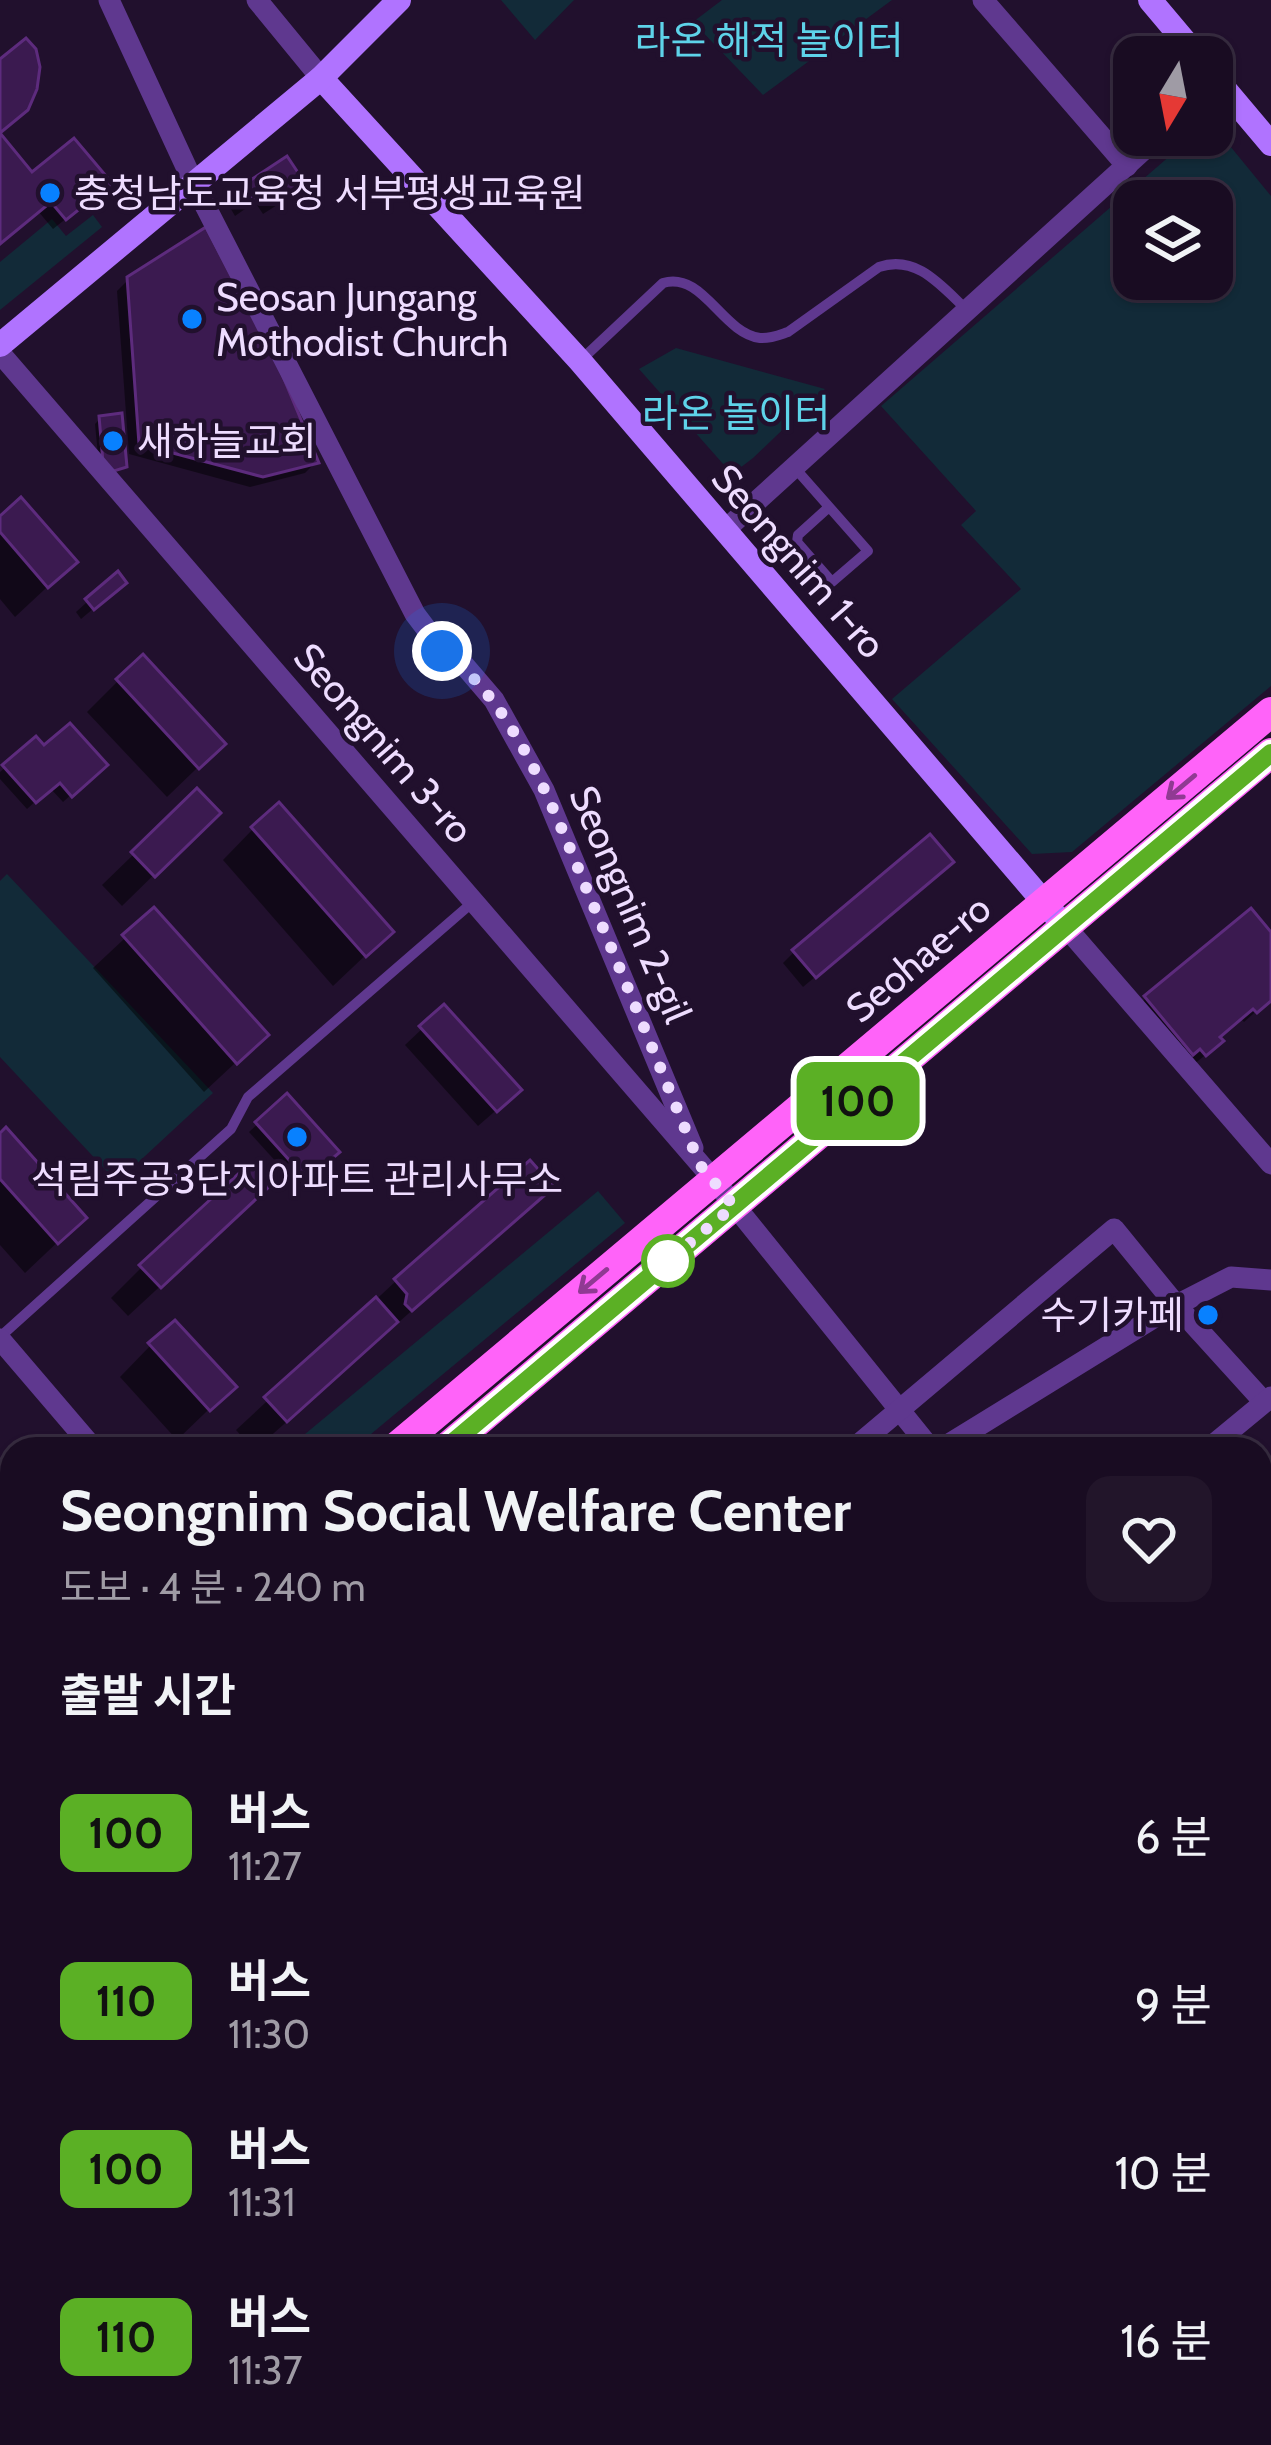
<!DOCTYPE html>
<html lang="ko">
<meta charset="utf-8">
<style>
:root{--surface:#190c22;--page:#22152a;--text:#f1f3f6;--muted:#9f9ba5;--line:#372c40}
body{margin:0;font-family:Cabin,"Noto Sans KR",sans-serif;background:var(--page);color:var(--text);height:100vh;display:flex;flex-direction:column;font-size:45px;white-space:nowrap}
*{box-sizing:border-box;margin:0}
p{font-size:39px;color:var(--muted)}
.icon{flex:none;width:66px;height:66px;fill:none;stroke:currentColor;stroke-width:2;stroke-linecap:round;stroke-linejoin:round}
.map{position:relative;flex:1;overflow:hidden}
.details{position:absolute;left:0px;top:1437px;width:1272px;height:1008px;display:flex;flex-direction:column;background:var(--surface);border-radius:36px 36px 0 0;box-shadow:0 3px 9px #0004,0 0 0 3px var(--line)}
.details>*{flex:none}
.badge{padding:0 24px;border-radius:18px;font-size:42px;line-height:78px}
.needle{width:78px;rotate:190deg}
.controls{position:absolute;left:1113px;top:36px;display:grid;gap:24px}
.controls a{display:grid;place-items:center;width:120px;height:120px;border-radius:24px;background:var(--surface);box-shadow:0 3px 9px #0004,0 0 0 3px var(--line);font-size:60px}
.you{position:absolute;width:60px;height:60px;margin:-30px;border:9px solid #fff;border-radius:50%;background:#1a73e8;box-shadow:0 0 0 18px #1a73e833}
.map>.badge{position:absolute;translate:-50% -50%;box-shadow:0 0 0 6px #fff}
h2{padding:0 60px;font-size:45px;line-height:108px}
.round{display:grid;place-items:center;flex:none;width:126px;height:126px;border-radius:24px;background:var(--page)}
.headline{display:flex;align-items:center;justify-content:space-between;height:204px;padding:0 60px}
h1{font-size:57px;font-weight:800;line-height:90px}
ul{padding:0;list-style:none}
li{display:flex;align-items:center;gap:36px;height:168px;padding:0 60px}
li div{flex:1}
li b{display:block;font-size:45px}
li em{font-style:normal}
li .badge{min-width:132px;font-weight:700;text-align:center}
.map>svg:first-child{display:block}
.green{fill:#122a38;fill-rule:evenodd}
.shadow{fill:#0007}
.building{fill:#3b1a50;stroke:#5d2b7d;stroke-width:3}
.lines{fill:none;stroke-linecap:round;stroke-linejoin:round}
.lane{stroke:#5f388f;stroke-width:10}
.street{stroke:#5f388f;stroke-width:21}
.secondary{stroke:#b073ff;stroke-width:24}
.primary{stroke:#ff63f9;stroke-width:30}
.oneway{stroke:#903a93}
.line-casing{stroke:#fff;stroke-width:27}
.line{stroke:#5bb025;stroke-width:18}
.walk{stroke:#eedcff;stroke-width:12;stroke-dasharray:0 21.6}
.poi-dot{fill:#0881ff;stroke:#21102d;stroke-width:4.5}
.stop-dot{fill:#fff;stroke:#5bb025;stroke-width:6}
.labels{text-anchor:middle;stroke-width:9;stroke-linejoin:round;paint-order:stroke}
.park-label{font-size:39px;fill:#5ed3e9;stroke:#21102d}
.poi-label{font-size:39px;fill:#eedcff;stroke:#21102d;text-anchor:start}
.street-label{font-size:39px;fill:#eedcff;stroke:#21102d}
</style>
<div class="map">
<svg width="1271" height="2445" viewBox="0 0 1271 2445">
<rect width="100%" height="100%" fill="#21102d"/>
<g class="green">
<path d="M 501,0 L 574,0 L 535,40 Z"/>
<path d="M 722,0 L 892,0 L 763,95 L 693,22 Z"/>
<path d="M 1212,124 L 1271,196 L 1271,686 L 1072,852 L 1032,854 L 892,699 L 1021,589 L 961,525 L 976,511 L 881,406 L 1194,135 L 1212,135 ZM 1134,201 L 1212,201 L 1212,279 L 1134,279 Z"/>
<path d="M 93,215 L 102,227 L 0,310 L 0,262 L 52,219 L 66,236 Z"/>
<path d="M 676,348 L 825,389 L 753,458 L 732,474 L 639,369 Z"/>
<path d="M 7,874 L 213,1093 L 117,1182 L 0,1057 L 0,881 Z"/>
<path d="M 598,1191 L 625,1223 L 353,1449 L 287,1449 Z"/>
</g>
<g class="shadow">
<path d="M 0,138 L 32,176 L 97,194 L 53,229 L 38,211 L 0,243 Z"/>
<path d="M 286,160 L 301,183 L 285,200 L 263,214 L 255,202 L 235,216 L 228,204 L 244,188 Z"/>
<path d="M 129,279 L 316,462 L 305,473 L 250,487 L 129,454 L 117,291 Z"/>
<path d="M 100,419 L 124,466 L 119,471 L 100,476 L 95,424 Z"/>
<path d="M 0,519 L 74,562 L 15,617 L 0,599 Z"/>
<path d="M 117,575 L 112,593 L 81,619 L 76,612 Z"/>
<path d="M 118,681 L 222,744 L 167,797 L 87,712 Z"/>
<path d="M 36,740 L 44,749 L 104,765 L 63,802 L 50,788 L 27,809 L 0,779 L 0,772 Z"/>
<path d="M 197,793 L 217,813 L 122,906 L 102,885 Z"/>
<path d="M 253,829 L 390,932 L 333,986 L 223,860 Z"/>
<path d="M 939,873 L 803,987 L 783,963 L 794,952 Z"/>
<path d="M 154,911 L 265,1035 L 204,1092 L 93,968 Z"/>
<path d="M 1271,936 L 1271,998 L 1244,1022 L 1240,1018 L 1217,1038 L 1209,1052 L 1193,1065 L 1135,1009 L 1146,998 Z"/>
<path d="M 444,1008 L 501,1106 L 478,1126 L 405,1045 Z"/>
<path d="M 287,1097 L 335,1152 L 298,1186 L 249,1132 Z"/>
<path d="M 0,1137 L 83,1218 L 25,1273 L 0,1245 Z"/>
<path d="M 533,1203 L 256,1449 L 253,1449 L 236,1430 L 396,1281 Z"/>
<path d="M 235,1217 L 128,1316 L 111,1298 L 142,1267 Z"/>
<path d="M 150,1346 L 232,1387 L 177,1440 L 120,1377 Z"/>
<path d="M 1271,1505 L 1271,1556 L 1260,1543 L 1260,1513 Z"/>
<path d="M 1271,1588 L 1271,1639 L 1260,1648 L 1260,1594 Z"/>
<path d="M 12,1938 L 12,1972 L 2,1980 L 0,1947 Z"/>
</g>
<g class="building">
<path d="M 26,38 L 36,49 L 40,67 L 37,89 L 28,110 L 0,133 L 0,59 Z"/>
<path d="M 0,133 L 32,172 L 74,138 L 112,183 L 66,220 L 51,202 L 0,244 Z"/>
<path d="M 287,156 L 305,183 L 281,200 L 273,188 L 253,201 L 243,185 Z"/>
<path d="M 206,227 L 277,362 L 319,463 L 263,477 L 139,444 L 127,277 Z"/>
<path d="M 122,413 L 127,467 L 104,474 L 99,416 Z"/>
<path d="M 21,497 L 78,562 L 48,588 L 0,532 L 0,516 Z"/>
<path d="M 118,571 L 127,583 L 94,610 L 85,599 Z"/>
<path d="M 143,654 L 226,744 L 199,769 L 116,679 Z"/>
<path d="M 70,723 L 108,765 L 72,797 L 60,783 L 36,803 L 2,765 L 36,736 L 44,745 Z"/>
<path d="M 197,788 L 221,813 L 155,877 L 131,852 Z"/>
<path d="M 279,802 L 394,932 L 366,957 L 251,827 Z"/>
<path d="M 930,834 L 954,862 L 816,978 L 792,950 Z"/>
<path d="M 154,907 L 269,1035 L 237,1064 L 122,935 Z"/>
<path d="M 1251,908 L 1271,932 L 1271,1001 L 1257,1013 L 1253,1009 L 1220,1037 L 1224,1041 L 1206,1056 L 1200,1049 L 1193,1055 L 1144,996 Z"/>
<path d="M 444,1004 L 522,1090 L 497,1112 L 419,1026 Z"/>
<path d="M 287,1093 L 340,1152 L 307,1180 L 255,1122 Z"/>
<path d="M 6,1127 L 87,1218 L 58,1244 L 0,1179 L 0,1133 Z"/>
<path d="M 530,1160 L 554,1187 L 412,1311 L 405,1304 L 407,1294 L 394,1279 Z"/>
<path d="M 249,1164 L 270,1186 L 161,1288 L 139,1265 Z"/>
<path d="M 376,1297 L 398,1322 L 287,1422 L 264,1397 Z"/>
<path d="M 175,1320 L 237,1387 L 210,1411 L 148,1343 Z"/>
<path d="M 1259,1446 L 1271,1476 L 1271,1492 L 1260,1496 L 1260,1449 L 1251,1449 Z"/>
<path d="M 1271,1502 L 1271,1546 L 1260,1533 L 1260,1509 Z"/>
<path d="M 1271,1585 L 1271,1613 L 1260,1591 Z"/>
<path d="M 1260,1606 L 1271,1624 L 1271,1641 L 1260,1650 Z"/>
<path d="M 1267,1700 L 1271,1713 L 1271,1735 L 1260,1745 L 1260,1705 Z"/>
<path d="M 1271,1744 L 1271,1783 L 1267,1785 L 1260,1768 L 1260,1752 Z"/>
<path d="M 1260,1795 L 1271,1806 L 1271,1841 L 1260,1831 Z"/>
<path d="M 12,1935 L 12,1968 L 0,1951 L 0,1943 Z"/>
</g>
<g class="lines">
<g class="lane">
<path d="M 580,361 L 663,283 C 703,271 722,333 760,338 C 770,339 779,335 788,332 L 879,267 C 917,254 942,287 967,310"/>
<path d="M 794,467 L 868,551 L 832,582 L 797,542 L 798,535 L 829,507"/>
<path d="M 0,1337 L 231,1129 L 248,1097 L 473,902"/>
</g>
<g class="street">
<path d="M 109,0 L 194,184 L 415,614 L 443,651 L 464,665 L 494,700 L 544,790 L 693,1148"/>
<path d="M 257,0 L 321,78"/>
<path d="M 983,0 L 1127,166"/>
<path d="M 0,353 L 714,1180 L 931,1449"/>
<path d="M 725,530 L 1160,135"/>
<path d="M 1065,926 L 1271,1164"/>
<path d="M 0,1339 L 94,1449"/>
<path d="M 853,1449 L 1114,1229 L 1176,1305 L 1264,1402"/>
<path d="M 941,1449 L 1163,1312 L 1231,1277 L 1271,1280"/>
<path d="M 1208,1449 L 1271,1397"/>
<path d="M 1260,1671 L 1271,1661"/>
<path d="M 0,1677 L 12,1708"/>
<path d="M 1260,1790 L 1271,1792"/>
<path d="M 1260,1844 L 1271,1858"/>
<path d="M 0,1928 L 12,1918"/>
<path d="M 1260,1938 L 1271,1929"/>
<path d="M 1260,2026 L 1271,2059"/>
<path d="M 1260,2226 L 1271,2217"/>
<path d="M 486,2433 L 496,2445"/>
<path d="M 929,2433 L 939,2445"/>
<path d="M 27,2445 L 42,2433"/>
<path d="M 657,2445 L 671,2433"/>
<path d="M 992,2445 L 1007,2433"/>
</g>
<g class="secondary">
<path d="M 1150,0 L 1198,57"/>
<path d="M 1212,74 L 1271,144"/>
<path d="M 321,78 L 580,361 L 1055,915"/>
<path d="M 0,345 L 321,78 L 399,0"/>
<path d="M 0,2273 L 12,2288"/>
<path d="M 136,2433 L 146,2445"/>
</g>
<g class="primary">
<path d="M 394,1449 L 1271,712"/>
<path d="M 445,1449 L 1271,753"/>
<path d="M 0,1780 L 12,1770"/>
<path d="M 0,1824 L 12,1814"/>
</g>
</g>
<defs><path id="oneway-shaft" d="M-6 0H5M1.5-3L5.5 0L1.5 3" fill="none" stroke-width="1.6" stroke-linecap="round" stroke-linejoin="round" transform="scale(3)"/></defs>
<g class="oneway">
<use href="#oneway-shaft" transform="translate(1181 787) rotate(140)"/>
<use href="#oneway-shaft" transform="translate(593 1281) rotate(140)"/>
</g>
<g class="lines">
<g class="line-casing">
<path id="line" d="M 445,1449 L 1271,753"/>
</g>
<use href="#line" class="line"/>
<path class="walk" d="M 442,651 C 519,704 559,825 595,909 C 631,994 665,1080 700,1165 L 734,1206 L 662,1266 L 668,1261"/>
</g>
<g class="poi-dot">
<circle cx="50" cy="193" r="12"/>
<circle cx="192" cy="319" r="12"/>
<circle cx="113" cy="441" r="12"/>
<circle cx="297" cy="1137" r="12"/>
<circle cx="1208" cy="1315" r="12"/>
</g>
<circle class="stop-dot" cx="668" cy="1261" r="24"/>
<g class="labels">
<g class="park-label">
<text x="769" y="54">라온 해적 놀이터</text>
<text x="736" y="427">라온 놀이터</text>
</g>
<g class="poi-label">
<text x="74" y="207">충청남도교육청 서부평생교육원</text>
<text x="216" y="311">Seosan Jungang<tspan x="216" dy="45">Mothodist Church</tspan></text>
<text x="137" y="455">새하늘교회</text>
<text x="297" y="1193" text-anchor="middle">석림주공3단지아파트 관리사무소</text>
<text x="1184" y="1329" text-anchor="end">수기카페</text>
</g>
<g class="street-label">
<text transform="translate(799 561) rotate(49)" y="14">Seongnim 1-ro</text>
<text transform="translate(384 743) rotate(49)" y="14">Seongnim 3-ro</text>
<text transform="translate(631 904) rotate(67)" y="14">Seongnim 2-gil</text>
<text transform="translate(918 958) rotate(-40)" y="14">Seohae-ro</text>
</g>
</g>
</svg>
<div class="controls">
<a><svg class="needle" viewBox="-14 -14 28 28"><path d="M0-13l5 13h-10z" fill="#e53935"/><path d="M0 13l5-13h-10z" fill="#9f9ba5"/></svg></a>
<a><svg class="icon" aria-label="layers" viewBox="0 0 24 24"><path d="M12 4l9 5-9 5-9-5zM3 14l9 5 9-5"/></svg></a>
</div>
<div class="you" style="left:442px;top:651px"></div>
<b class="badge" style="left:858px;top:1101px;background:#5bb025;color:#111">100</b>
<section class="details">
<div class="headline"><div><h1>Seongnim Social Welfare Center</h1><p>도보 · 4 분 · 240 m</p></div><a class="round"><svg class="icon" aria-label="heart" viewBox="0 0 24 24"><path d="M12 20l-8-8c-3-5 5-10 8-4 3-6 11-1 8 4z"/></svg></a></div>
<h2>출발 시간</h2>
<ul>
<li><span class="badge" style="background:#5bb025;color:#111">100</span><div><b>버스</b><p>11:27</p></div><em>6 분</em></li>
<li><span class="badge" style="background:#5bb025;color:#111">110</span><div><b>버스</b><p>11:30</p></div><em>9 분</em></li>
<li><span class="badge" style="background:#5bb025;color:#111">100</span><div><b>버스</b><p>11:31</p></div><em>10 분</em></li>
<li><span class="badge" style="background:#5bb025;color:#111">110</span><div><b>버스</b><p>11:37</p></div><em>16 분</em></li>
</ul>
</section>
</div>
